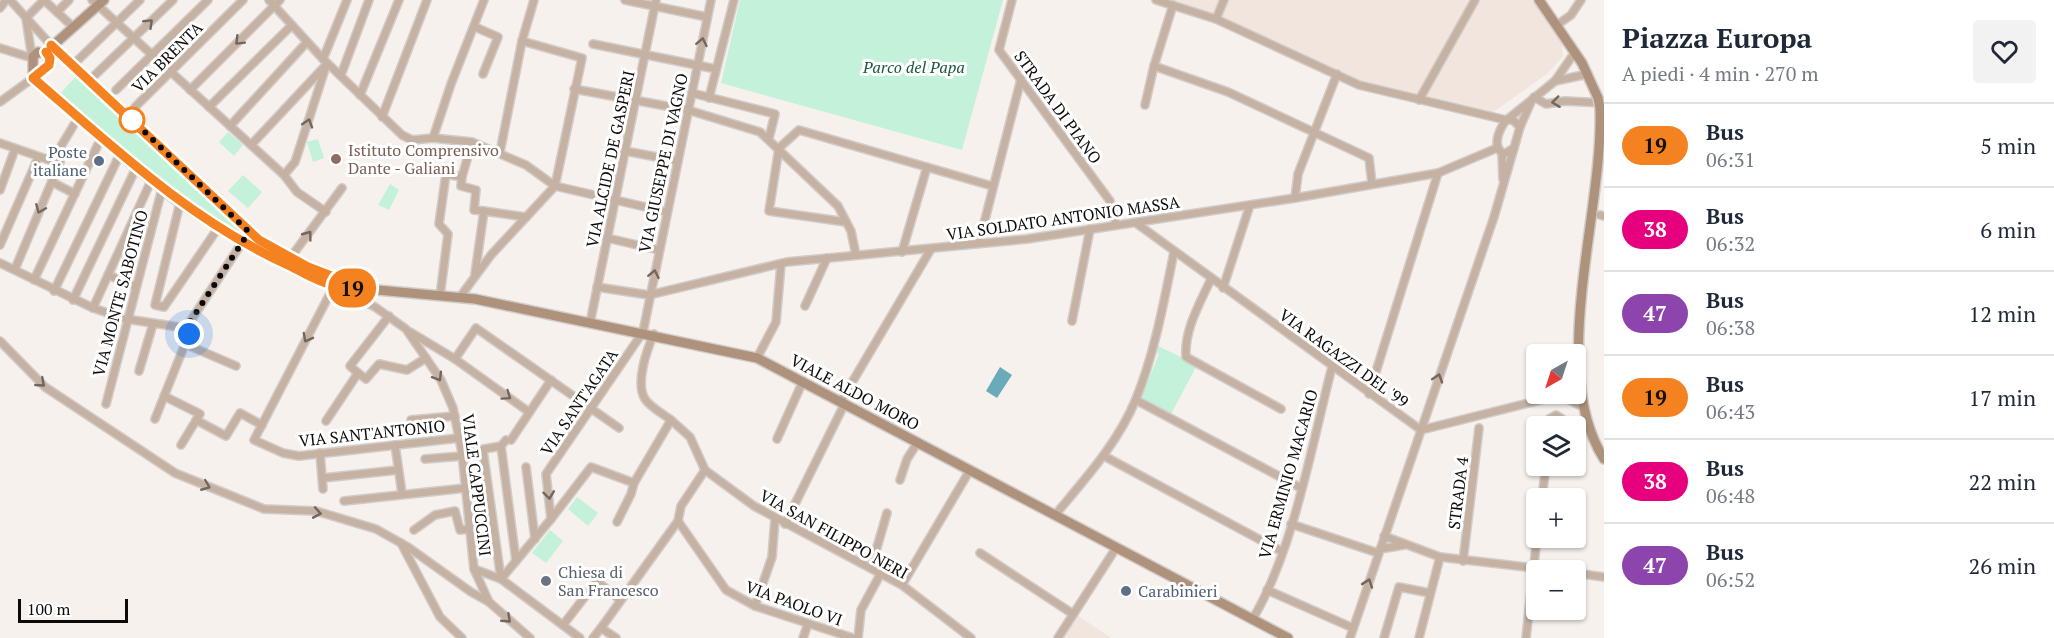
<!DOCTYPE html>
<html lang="it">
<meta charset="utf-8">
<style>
:root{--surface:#fff;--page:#f2f2f3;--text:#1f2937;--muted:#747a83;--line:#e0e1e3}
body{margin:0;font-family:"PT Serif",serif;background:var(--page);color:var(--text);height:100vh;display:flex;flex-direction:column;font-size:22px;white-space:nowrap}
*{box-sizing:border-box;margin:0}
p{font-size:20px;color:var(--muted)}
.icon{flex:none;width:33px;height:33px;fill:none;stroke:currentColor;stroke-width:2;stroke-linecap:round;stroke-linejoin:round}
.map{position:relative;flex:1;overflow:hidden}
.drawer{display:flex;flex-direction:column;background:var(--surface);width:450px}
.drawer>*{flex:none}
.badge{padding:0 12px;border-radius:20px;font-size:21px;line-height:39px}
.needle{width:39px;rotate:219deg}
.buttons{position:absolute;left:1526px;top:344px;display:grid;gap:12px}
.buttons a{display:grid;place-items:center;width:60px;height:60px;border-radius:6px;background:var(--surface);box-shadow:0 2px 4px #0004;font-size:30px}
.scale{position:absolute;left:18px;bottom:15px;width:110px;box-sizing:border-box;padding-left:6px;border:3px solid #0d0b0a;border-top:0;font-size:16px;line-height:21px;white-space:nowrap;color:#0d0b0a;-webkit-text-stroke:4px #fff;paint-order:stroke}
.you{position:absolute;width:30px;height:30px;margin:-15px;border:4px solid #fff;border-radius:50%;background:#1a73e8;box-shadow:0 0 0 9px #1a73e833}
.map>.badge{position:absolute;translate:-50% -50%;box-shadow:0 0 0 3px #fff}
.round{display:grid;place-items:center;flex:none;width:63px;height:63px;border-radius:6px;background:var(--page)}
.overview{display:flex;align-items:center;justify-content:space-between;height:102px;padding:0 18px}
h1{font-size:28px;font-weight:600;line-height:45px}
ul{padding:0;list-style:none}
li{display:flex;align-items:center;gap:18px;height:84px;padding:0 18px;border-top:2px solid var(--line)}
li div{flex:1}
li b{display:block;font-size:22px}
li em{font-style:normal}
li .badge{min-width:66px;font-weight:700;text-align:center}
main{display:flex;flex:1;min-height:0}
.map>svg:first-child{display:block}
.built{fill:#f1e5dd}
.green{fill:#c4f1d9}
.water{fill:#6aabb9}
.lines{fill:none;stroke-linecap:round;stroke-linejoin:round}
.street-casing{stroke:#d1ccc9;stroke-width:10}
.secondary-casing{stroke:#d1ccc9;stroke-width:12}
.street{stroke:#c5b2a2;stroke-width:7}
.secondary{stroke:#ae927b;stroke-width:9}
.secondary-bridge-casing{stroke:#d1ccc9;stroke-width:12;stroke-linecap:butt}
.secondary-bridge{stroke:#ae927b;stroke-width:9}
.oneway{stroke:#72675e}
.line-casing{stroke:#fff;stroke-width:14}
.line{stroke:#f58220;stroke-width:9}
.walk{stroke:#0d0b0a;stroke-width:6;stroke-dasharray:0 10.8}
.stop-dot{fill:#fff;stroke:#f58220;stroke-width:3}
.education-dot{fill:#8d6e63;stroke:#fff;stroke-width:2}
.service-dot{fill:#5c6f8a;stroke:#fff;stroke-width:2}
.worship-dot{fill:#6b7280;stroke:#fff;stroke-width:2}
.labels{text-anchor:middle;stroke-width:6;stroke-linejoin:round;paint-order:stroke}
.street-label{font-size:16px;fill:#0d0b0a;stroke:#fff}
.park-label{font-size:16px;font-style:italic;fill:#18593f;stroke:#fff}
.education-label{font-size:16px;fill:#785e54;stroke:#fff;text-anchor:start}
.service-label{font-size:16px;fill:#4e5e75;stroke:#fff;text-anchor:end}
.worship-label{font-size:16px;fill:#5b616d;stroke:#fff;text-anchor:start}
</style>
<main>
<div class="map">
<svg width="1604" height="638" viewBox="0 0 1604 638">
<rect width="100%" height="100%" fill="#f6f1ed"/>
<g class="built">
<path d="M 1173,0 L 1532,0 L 1562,44 L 1563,56 L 1548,73 L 1492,113 L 1362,81 L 1212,14 Z"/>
<path d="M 1077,615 L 1111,638 L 1062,638 Z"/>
</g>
<g class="green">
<path d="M 740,0 L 1003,0 L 962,150 L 721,83 Z"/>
<path d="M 80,72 L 247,229 L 237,239 L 180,203 L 56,98 Z"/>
<path d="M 228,132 L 243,145 L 234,156 L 219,142 Z"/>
<path d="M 318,139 L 324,158 L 313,162 L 307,142 Z"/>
<path d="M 243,175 L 262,192 L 248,208 L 228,191 Z"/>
<path d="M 390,184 L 399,190 L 389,210 L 378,205 Z"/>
<path d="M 1156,345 L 1197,365 L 1171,414 L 1141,397 L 1144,381 L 1148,381 L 1159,354 L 1154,351 Z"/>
<path d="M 577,497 L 598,513 L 588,526 L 568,509 Z"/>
<path d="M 550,530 L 563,541 L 546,563 L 532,553 Z"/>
</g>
<path class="water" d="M 1000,367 L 1012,375 L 997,398 L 986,391 Z"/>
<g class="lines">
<g class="street-casing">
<g id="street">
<path d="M 10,0 L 51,45"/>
<path d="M 44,0 L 72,26"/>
<path d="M 92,0 L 284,175 L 297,192 L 326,212"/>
<path d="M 269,0 L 323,59 L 402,135 L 412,140 L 433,138 L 472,142 L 526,165 L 555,186 L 667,212"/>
<path d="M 625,0 L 707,17"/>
<path d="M 1012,0 L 999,50 L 1110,201 L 1116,225"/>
<path d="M 1156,0 L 1216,19 L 1359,85 L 1506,120"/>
<path d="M 0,8 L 6,0"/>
<path d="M 57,12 L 69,0"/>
<path d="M 26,18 L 44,0"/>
<path d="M 1216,19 L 1224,0"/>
<path d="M 1557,25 L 1571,15 L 1581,0"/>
<path d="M 475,27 L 498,37 L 483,74"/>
<path d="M 522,41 L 582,58 L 555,186"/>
<path d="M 593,44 L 716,69"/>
<path d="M 0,48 L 32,58 L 26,18"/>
<path d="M 323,59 L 347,0"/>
<path d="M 78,60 L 140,0"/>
<path d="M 1154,66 L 1228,92 L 1369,158 L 1372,184"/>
<path d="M 95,75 L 173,0"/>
<path d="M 341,75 L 369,0"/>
<path d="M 1555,81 L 1588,74"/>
<path d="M 574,89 L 688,110 L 760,132 L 838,206 L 851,231 L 856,255"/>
<path d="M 116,90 L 208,0"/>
<path d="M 190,90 L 280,0"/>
<path d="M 692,93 L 775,114 L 769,138"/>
<path d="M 360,95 L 399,0"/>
<path d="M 1534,97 L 1546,104 L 1565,101 L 1604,103"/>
<path d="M 709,98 L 734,0"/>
<path d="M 1419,100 L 1475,0"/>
<path d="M 0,102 L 33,78"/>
<path d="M 1145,105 L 1154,66 L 1173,5"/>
<path d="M 135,107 L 243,0"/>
<path d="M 209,107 L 292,25"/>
<path d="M 382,117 L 427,0"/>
<path d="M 1508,119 L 1555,81 L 1575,52"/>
<path d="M 1506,120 L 1513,120 L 1520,127 L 1514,148 L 1504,154 C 1491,147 1499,130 1506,120 Z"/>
<path d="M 230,126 L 307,42"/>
<path d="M 1520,127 L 1531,102"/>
<path d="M 433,138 L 451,84 L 484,0"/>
<path d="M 0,143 L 52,161 L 78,118"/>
<path d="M 251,145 L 326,65"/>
<path d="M 625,151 L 678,161"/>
<path d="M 500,152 L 522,41 L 534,0"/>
<path d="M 1502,154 L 1503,179"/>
<path d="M 284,175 L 295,162 L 327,63"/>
<path d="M 462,177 L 461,186 L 476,190 L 474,210 L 484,211"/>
<path d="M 52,182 L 75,194"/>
<path d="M 0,190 L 15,149"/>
<path d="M 1295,198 L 1298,174 L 1337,74"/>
<path d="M 180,203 L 155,305 L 164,307 L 218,228"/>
<path d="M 1600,215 L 1604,216"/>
<path d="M 846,222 L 769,211 L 779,148 L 799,130 L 992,186"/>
<path d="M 1136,223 L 1421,430 L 1560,395"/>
<path d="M 607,238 L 659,250"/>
<path d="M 979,243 L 1021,79"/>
<path d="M 0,245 L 38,158"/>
<path d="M 902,252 L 927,167"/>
<path d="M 288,261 L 342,188"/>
<path d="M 0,263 L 93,308 L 126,319 L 186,328"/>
<path d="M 15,269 L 60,162 L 52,161"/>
<path d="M 475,274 L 484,211 L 526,217"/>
<path d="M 108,275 L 135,286"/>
<path d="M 1211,279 C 1200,303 1184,330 1186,357 L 1281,409"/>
<path d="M 34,280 L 101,138"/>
<path d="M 336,282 L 254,440 L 283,453 L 299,456 L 459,438"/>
<path d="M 597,287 L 649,295 L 787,262 L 1027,239 L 1295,198 L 1438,173 L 1497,148"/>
<path d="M 339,288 L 375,307 L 406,329 L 441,380 L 453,408 L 462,453 L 474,569 L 489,602 L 530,638"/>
<path d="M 1223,288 L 1250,205"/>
<path d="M 54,291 L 120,154"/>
<path d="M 440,296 L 448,234 L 439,224 L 446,174 L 462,177 L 472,142"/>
<path d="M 460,297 L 491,255 L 555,186"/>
<path d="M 73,300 L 136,168"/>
<path d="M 805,306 L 827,258"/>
<path d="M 93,308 L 151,181"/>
<path d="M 1072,321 L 1090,229"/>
<path d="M 590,323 L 656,0"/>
<path d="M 410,332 L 455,359 L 529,412"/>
<path d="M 0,341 L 45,387 L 175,473 L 264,509 L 316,511 L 376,529 L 408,547 L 471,592 L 489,602"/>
<path d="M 185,344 L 236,366"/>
<path d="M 757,358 L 776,322 L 781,264"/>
<path d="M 455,359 L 476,328 L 619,428"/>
<path d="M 139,371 L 153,324"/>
<path d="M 358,373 L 350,366 L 389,316"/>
<path d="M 1369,394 L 1438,173"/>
<path d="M 1560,395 L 1585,408"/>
<path d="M 164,396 L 200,414 L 181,445"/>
<path d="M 1136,400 L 1301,488"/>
<path d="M 841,401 L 931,249"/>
<path d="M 106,404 L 162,189"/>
<path d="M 155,419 L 189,334 L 186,328 L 245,238 L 247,229"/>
<path d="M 196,420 L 226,436 L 240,413 L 262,425"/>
<path d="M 411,420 L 455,416"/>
<path d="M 671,420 L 690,437 L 705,470 L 754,506 L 902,585 L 971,638"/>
<path d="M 326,421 L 358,373 L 366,379 L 379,364 L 407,370 L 426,358"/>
<path d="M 1550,426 L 1549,419 L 1556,415 L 1562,419 L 1561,426"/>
<path d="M 777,439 L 803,381"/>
<path d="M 511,440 L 551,380"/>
<path d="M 395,445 L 402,493"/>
<path d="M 501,446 L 516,561"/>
<path d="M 483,450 L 501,579 L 580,638"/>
<path d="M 320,453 L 323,489"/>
<path d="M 462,453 L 501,446 L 506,440"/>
<path d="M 1104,456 L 1281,551"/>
<path d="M 425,459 L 462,456"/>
<path d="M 526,467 L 535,539"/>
<path d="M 705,470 L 681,506 L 678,521 L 726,590 L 755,606 L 853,638"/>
<path d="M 323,478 L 398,470"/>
<path d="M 900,480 L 907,459 L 918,442"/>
<path d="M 1542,498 L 1546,465"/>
<path d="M 344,501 L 466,488"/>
<path d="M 1055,515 C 1085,479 1118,443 1136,399 C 1155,352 1164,301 1174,252"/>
<path d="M 551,519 L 546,474 L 643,332 L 711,0"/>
<path d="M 617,522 L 631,494 L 634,483 L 671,420 C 663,414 650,407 645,399 C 635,383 647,349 654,334"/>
<path d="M 785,524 L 845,403"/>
<path d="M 1291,524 L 1378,553"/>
<path d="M 414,530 L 435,515 L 455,511 L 460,530 L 470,529"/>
<path d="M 1384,536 L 1440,557 L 1551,570"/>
<path d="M 401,543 L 440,617 L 462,638"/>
<path d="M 1380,549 L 1404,545"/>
<path d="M 980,553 L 1073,614"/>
<path d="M 1463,561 L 1479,428"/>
<path d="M 871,568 L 887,513"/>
<path d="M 474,569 L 501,579 L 551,519 L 591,467 L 634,483"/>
<path d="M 1575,573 L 1604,577"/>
<path d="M 902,585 L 970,470"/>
<path d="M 1267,590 L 1353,628"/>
<path d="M 755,606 L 772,557 L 775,519"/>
<path d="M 1252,620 C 1293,553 1312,444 1332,367"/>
<path d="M 563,625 L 597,581 L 620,600"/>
<path d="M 601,628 L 678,521"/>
<path d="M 593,638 L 601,628 L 616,638"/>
<path d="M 803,638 L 808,624"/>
<path d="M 858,638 L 861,610 L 881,573"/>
<path d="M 1058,638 L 1116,548"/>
<path d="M 1350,638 L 1494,217 L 1514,148"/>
<path d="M 1384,638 L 1399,587 L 1430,593"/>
<path d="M 1419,638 L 1440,557"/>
<path d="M 1526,638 L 1537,537"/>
</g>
</g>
<g class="secondary-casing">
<g id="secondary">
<path d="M 1539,0 L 1582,63 L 1598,98"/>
<path d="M 51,45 L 259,240 L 308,267 L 348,284"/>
<path d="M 49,49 L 104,0"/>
<path d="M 47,54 L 38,52 L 33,57 L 33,78 L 136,168 L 180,203 L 241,241 L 305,273 L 334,286 L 475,299 L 757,358 L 1288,638"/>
<path d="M 33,78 L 49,65 L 47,54"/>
<path d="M 1600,108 C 1604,212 1547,369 1604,459"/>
</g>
</g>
<use href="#street" class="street"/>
<use href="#secondary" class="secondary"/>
<g class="secondary-bridge-casing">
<path id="secondary-bridge" d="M 1598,98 L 1600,108"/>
</g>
<use href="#secondary-bridge" class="secondary-bridge"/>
</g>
<defs><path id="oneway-chevron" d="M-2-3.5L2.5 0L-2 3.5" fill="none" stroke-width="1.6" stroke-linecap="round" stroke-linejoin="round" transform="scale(1.5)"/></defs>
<g class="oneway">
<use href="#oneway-chevron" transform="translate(149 23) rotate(-44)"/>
<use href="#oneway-chevron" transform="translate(239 41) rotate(135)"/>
<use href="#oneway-chevron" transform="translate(702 42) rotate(-78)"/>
<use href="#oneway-chevron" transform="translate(1556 102) rotate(173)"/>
<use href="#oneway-chevron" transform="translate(308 123) rotate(-72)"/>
<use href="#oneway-chevron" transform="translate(40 209) rotate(113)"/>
<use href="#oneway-chevron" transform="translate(308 235) rotate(-53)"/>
<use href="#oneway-chevron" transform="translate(654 274) rotate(-78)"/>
<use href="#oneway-chevron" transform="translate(307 338) rotate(118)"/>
<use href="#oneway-chevron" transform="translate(438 377) rotate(59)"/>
<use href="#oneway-chevron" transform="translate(1438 378) rotate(-72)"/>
<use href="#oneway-chevron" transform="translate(41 383) rotate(41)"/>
<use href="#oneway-chevron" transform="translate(507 396) rotate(35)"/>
<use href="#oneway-chevron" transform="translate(206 486) rotate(22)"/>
<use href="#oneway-chevron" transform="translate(549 495) rotate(83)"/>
<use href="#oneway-chevron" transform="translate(317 513) rotate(10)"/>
<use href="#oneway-chevron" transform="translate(1368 583) rotate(-71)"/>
<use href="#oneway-chevron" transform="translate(507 619) rotate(43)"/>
</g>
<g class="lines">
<g class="line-casing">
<path id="line" d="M 46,52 L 50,58 L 49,65 L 33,78 C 114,148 191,221 290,266 C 304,273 320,283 336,286 C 346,288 357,289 368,290 L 308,267 L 259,240 L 51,45"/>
</g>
<use href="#line" class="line"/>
<path class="walk" d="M 132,120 L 127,115 L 247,230 L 245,238 L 186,328 L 189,334"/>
</g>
<circle class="stop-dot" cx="132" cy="120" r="12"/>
<circle class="education-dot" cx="336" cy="159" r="6"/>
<g class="service-dot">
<circle cx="99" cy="161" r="6"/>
<circle cx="1126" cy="591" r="6"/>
</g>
<circle class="worship-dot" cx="546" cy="581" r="6"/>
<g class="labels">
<g class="street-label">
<text transform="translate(167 57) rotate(-45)" y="6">VIA BRENTA</text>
<text transform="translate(1058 107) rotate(54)" y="6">STRADA DI PIANO</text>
<text transform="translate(610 159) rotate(-78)" y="6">VIA ALCIDE DE GASPERI</text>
<text transform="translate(663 163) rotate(-78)" y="6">VIA GIUSEPPE DI VAGNO</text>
<text transform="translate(1063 218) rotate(-8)" y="6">VIA SOLDATO ANTONIO MASSA</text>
<text transform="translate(120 293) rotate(-75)" y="6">VIA MONTE SABOTINO</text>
<text transform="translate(1344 358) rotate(36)" y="6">VIA RAGAZZI DEL '99</text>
<text transform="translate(855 392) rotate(28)" y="6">VIALE ALDO MORO</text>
<text transform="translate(579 402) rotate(-56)" y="6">VIA SANT'AGATA</text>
<text transform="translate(372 433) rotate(-6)" y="6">VIA SANT'ANTONIO</text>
<text transform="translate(1288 474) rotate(-74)" y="6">VIA ERMINIO MACARIO</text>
<text transform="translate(477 485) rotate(83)" y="6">VIALE CAPPUCCINI</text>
<text transform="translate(1458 493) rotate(-83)" y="6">STRADA 4</text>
<text transform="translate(834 534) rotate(29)" y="6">VIA SAN FILIPPO NERI</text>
<text transform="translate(794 603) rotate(20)" y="6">VIA PAOLO VI</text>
</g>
<g class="park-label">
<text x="914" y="73">Parco del Papa</text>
</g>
<g class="education-label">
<text x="348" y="156">Istituto Comprensivo<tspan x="348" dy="18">Dante - Galiani</tspan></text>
</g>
<g class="service-label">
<text x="87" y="158">Poste<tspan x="87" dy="18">italiane</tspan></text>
<text x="1138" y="597" text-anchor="start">Carabinieri</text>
</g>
<g class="worship-label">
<text x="558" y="578">Chiesa di<tspan x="558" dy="18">San Francesco</tspan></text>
</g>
</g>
</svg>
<div class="buttons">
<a><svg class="needle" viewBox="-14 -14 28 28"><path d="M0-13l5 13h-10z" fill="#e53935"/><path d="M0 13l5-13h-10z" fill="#747a83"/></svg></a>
<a><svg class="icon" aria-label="layers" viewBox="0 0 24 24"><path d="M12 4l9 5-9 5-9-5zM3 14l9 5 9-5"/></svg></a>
<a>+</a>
<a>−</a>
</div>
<div class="scale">100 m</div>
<div class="you" style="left:189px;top:334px"></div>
<b class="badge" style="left:352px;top:288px;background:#f58220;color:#111">19</b>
</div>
<section class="drawer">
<div class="overview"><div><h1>Piazza Europa</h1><p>A piedi · 4 min · 270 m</p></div><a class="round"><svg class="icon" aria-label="heart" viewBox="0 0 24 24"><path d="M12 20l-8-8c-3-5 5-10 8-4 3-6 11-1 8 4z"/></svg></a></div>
<ul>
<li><span class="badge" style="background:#f58220;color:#111">19</span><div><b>Bus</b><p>06:31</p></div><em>5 min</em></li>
<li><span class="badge" style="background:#e6007e;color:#fff">38</span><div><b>Bus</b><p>06:32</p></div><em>6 min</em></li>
<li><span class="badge" style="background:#8e44ad;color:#fff">47</span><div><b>Bus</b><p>06:38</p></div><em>12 min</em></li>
<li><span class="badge" style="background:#f58220;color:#111">19</span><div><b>Bus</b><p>06:43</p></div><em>17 min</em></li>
<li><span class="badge" style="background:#e6007e;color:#fff">38</span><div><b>Bus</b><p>06:48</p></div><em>22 min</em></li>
<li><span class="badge" style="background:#8e44ad;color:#fff">47</span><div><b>Bus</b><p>06:52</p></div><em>26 min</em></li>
</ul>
</section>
</main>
